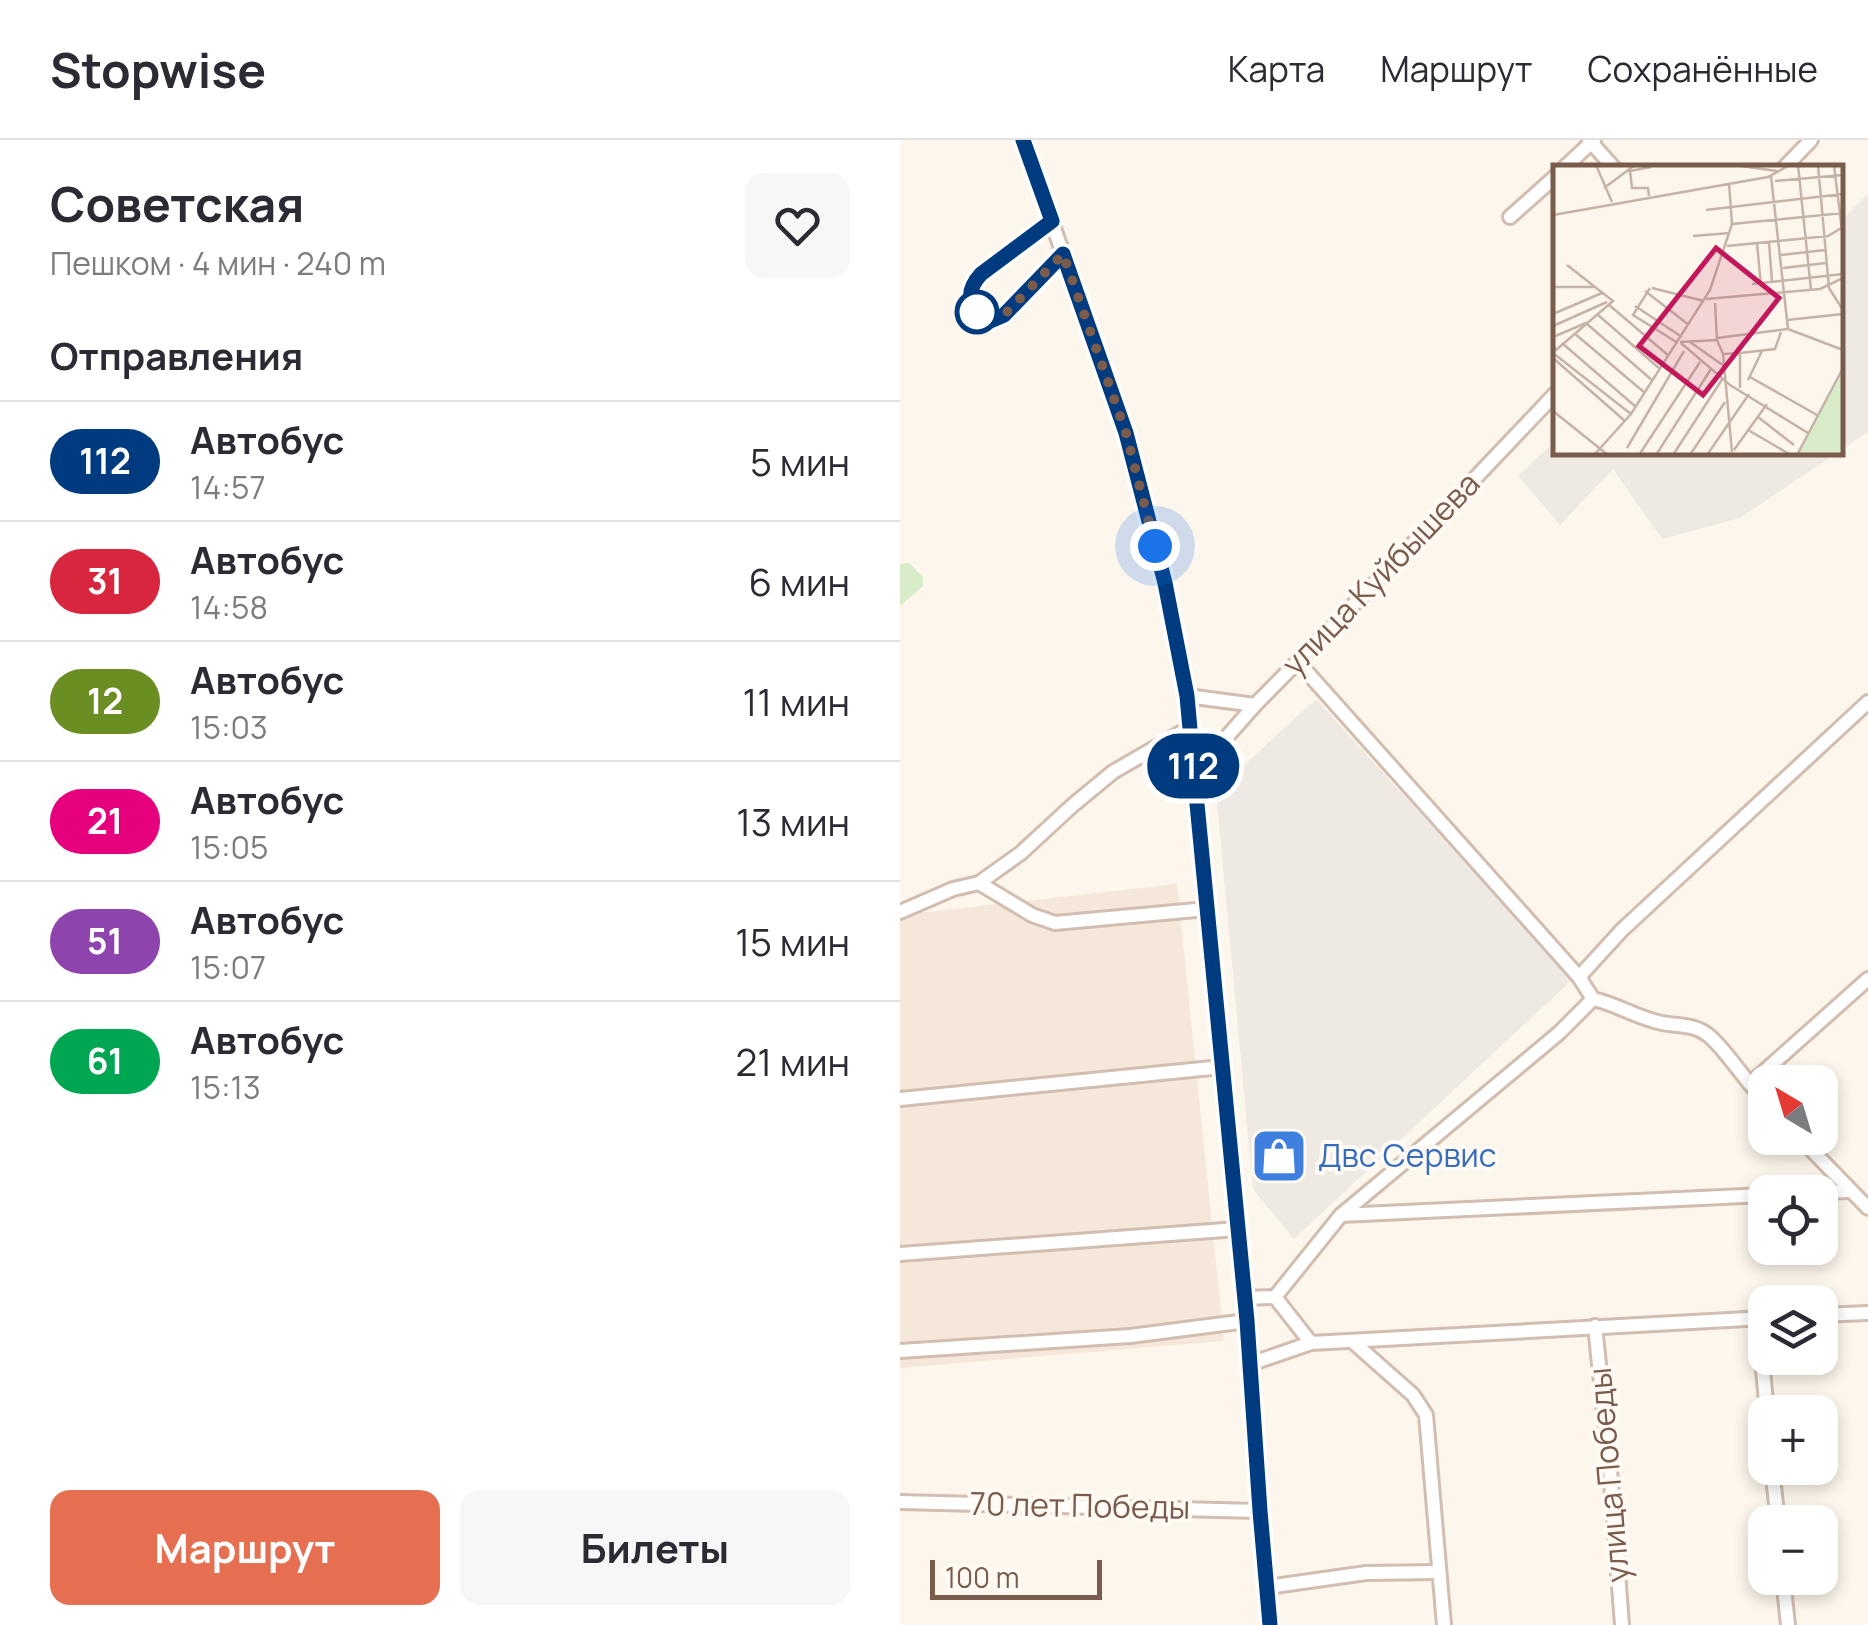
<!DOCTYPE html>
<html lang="ru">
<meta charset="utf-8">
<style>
:root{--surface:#fff;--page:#f7f7f7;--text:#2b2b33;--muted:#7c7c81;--line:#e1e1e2;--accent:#e76f51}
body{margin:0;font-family:Manrope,sans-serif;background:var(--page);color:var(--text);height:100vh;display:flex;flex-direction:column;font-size:38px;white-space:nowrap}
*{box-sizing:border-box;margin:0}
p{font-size:32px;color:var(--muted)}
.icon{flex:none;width:55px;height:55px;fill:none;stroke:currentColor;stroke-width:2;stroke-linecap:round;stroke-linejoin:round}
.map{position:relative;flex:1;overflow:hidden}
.details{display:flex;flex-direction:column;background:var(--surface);width:900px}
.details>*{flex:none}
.badge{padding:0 20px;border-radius:32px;font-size:35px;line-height:65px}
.needle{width:65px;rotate:322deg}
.fabs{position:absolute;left:848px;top:925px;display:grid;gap:20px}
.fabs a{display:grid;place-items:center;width:90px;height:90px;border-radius:20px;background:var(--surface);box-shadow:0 5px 15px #0003;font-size:50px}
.scale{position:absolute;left:30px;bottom:25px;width:172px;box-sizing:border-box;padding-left:10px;border:5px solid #7a5c4d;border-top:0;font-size:28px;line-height:35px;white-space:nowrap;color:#7a5c4d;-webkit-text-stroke:8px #fffaf3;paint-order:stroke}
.you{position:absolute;width:50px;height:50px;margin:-25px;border:8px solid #fff;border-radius:50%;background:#1a73e8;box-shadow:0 0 0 15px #1a73e833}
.map>.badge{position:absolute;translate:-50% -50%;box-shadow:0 0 0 5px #fff}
h2{padding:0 50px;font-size:38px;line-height:90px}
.round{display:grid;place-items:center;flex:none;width:105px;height:105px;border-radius:20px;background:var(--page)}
.overview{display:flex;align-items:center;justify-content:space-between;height:170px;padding:0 50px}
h1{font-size:48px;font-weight:700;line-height:75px}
.button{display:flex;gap:20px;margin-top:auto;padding:20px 50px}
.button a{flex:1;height:115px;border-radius:20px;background:var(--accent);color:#fff;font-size:40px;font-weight:700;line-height:115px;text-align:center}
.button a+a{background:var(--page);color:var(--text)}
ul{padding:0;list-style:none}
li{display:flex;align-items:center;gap:30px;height:120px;padding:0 50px;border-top:2px solid var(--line)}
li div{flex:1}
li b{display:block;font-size:38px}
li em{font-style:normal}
li .badge{min-width:110px;font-weight:700;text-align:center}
header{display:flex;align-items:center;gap:60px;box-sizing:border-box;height:140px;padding:0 50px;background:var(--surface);border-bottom:2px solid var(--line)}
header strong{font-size:48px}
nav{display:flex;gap:55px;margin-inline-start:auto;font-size:35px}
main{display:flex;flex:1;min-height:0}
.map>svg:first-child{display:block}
.residential{fill:#f5e8da}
.industrial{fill:#efe9e4}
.green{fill:#d8ecc9}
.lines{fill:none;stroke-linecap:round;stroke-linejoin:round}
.minor-casing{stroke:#d1beb0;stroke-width:18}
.minor{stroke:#fff;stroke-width:12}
.line-casing{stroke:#fff;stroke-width:22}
.line{stroke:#003b80;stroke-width:15}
.walk{stroke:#7a5c4d;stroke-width:10;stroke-dasharray:0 18}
.stop-dot{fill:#fff;stroke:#003b80;stroke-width:5}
.labels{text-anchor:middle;stroke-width:8;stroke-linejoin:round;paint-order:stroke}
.street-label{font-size:32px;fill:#7a5c4d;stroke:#fffaf3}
.shop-label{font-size:32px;fill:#366cbe;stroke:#fffaf3;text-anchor:start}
.inset-road{fill:none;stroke:#c5b3a7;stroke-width:2.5}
.view{fill:#c2185b;fill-opacity:0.15;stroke:#c2185b;stroke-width:5}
.inset-edge{fill:none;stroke:#7a5c4d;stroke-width:5}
</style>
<header>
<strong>Stopwise</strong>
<nav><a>Карта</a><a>Маршрут</a><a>Сохранённые</a></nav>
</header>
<main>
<section class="details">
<div class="overview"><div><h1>Советская</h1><p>Пешком · 4 мин · 240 m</p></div><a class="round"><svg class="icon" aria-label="heart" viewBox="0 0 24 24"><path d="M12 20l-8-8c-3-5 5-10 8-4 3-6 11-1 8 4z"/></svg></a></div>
<h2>Отправления</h2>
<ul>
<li><span class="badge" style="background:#003b80;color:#fff">112</span><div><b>Автобус</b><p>14:57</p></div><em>5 мин</em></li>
<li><span class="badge" style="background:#d7263d;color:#fff">31</span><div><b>Автобус</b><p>14:58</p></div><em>6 мин</em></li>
<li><span class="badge" style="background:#6b8e23;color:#fff">12</span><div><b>Автобус</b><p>15:03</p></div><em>11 мин</em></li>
<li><span class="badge" style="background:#e6007e;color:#fff">21</span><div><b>Автобус</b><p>15:05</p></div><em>13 мин</em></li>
<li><span class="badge" style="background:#8e44ad;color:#fff">51</span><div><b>Автобус</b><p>15:07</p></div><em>15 мин</em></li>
<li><span class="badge" style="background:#00a651;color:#fff">61</span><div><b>Автобус</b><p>15:13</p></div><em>21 мин</em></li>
</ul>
<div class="button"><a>Маршрут</a><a>Билеты</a></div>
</section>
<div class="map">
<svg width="968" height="1485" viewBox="0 0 968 1485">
<rect width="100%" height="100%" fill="#fdf6ec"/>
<path class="residential" d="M 277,744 L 324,1201 L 0,1228 L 0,775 Z"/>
<g class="industrial">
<path d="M 968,54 L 968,292 L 941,310 L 941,81 Z"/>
<path d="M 655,301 L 656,312 L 937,313 L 840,378 L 762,399 L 713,329 L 660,385 L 618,336 Z"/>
<path d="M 416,559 L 672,840 L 394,1099 L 353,1049 L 316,651 Z"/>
</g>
<path class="green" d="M 9,423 L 23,437 L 23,446 L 0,466 L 0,424 Z"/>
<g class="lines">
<g class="minor-casing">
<g id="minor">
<path d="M 123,0 L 226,293 L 265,443 L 287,556 L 347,1181 L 359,1371 L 370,1485"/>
<path d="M 689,0 L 714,28"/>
<path d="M 664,28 L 694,0"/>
<path d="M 884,28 L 911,0"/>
<path d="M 610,77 L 656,36"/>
<path d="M 151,81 L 81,134 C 63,154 70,167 90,181 L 104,175 L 163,114"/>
<path d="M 398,522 L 679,837 L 693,859"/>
<path d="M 287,556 L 355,565 L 486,432 L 656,253"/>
<path d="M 295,633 L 355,565"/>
<path d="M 79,743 L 132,775 L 155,783 L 307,769"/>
<path d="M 0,772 L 53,749 L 79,743 L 121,713 L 173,665 L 213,632 L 289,588"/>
<path d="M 679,837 L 722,790 L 968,562"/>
<path d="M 850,944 L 865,960"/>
<path d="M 0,959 L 322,927"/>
<path d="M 900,998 L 968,1068"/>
<path d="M 918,1052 L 950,1051"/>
<path d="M 441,1075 L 865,1055"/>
<path d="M 0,1114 L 338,1089"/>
<path d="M 375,1157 L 411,1203 L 865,1178"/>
<path d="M 344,1158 L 375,1157 L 441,1075 L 659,893 L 693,859 C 717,864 737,878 762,883 C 778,886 794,884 808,895 C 821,905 839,931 850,944 L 968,839"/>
<path d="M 920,1175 L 968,1173"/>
<path d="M 858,1178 L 867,1272"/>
<path d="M 695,1186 L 710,1329 L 722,1485"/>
<path d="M 452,1201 L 513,1255 L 526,1275 L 544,1485"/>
<path d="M 0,1211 L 230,1196 L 347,1181"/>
<path d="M 350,1224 L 411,1203"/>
<path d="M 872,1328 L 878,1382"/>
<path d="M 0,1362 L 359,1371"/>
<path d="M 883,1438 L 888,1485"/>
<path d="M 367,1447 L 466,1433 L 539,1432"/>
</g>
</g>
<use href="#minor" class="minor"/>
</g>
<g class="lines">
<g class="line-casing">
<path id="line" d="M 123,0 L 152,81 L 81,134 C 63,154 70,167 90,181 L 104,175 L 163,114 L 226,293 L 265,443 L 287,556 L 294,633 L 347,1181 L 360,1371 L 370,1485"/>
</g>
<use href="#line" class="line"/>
<path class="walk" d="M 77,172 L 90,181 L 104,175 L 163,114 L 226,293 L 255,406"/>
</g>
<defs>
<g id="shop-square" transform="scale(2.875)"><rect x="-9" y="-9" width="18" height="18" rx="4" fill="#3f7fe0" stroke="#fffaf3"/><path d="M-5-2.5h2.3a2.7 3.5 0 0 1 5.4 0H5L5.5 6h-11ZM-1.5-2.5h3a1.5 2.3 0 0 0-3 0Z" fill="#fff"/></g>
</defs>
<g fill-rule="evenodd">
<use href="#shop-square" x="379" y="1016"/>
</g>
<circle class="stop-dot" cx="77" cy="172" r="20"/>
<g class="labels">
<g class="street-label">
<text transform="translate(481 434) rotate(-46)" y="11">улица Куйбышева</text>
<text transform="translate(709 1335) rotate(-95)" y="11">улица Победы</text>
<text transform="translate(180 1366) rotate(1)" y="11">70 лет Победы</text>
</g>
<g class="shop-label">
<text x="418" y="1027">Двс Сервис</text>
</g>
</g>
<g transform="translate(653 25)">
<rect width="290" height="290" fill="#fdf6ec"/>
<path d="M 290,205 L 290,290 L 245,290 Z" fill="#d8ecc9"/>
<path class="inset-road" d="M 43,0 L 59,37M 181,0 L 224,6M 245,0 L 258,125M 265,0 L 276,123 L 290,145M 281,0 L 290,74M 222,16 L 290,10M 51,23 L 82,0M 96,31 L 95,23 L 79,23 L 77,6 L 98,2M 153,45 L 290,29M 0,50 L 215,12 L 237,0M 179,59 L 290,48M 140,71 L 177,68M 216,77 L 219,117M 204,78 L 208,121M 174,81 L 275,71 L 290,62M 228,90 L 272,85M 230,103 L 273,98M 199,119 L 290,109M 0,122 L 42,122M 97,123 L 80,150 L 125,178M 99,123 L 151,136M 92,126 L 136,160M 153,134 L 267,124 L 290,113M 162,138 L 164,175M 55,139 L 116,191M 82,141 L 129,172M 0,149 L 49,128M 44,149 L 107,204M 234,155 L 290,149M 0,161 L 54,137M 235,164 L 290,185M 21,168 L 92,228M 0,172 L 33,158 L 100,216M 164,173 L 235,164 L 218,11M 127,177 L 164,175 L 170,189 L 187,188 L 187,223M 137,177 L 171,201M 9,178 L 83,242M 128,178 L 177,220 L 255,268M 0,180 L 3,185 L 60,136 L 14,100M 0,188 L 78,249M 187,188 L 222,184 L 228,167M 170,189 L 179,287M 0,193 L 72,256M 197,212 L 264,250M 195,215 L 209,186M 0,246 L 55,290M 205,252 L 241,280M 195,265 L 238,290M 74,283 L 131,186M 181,285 L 214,239M 41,290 L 78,249 L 157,125 L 179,59 L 176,18M 86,290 L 147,197M 103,290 L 158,204M 120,290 L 170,213M 137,290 L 172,237M 154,290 L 196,229M 244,290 L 290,203"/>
<path class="view" d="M 163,83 L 226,133 L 150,230 L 86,181 Z"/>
<rect width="290" height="290" class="inset-edge"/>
</g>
</svg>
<div class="fabs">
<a><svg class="needle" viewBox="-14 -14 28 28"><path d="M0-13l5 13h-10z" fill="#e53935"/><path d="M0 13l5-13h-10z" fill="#7c7c81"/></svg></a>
<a><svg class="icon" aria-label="locate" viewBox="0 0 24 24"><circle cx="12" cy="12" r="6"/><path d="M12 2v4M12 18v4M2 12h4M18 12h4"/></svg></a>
<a><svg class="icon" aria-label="layers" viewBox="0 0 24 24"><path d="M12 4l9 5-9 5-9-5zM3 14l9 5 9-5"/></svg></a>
<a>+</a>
<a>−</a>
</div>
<div class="scale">100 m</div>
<div class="you" style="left:255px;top:406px"></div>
<b class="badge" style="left:293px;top:626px;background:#003b80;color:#fff">112</b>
</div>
</main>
